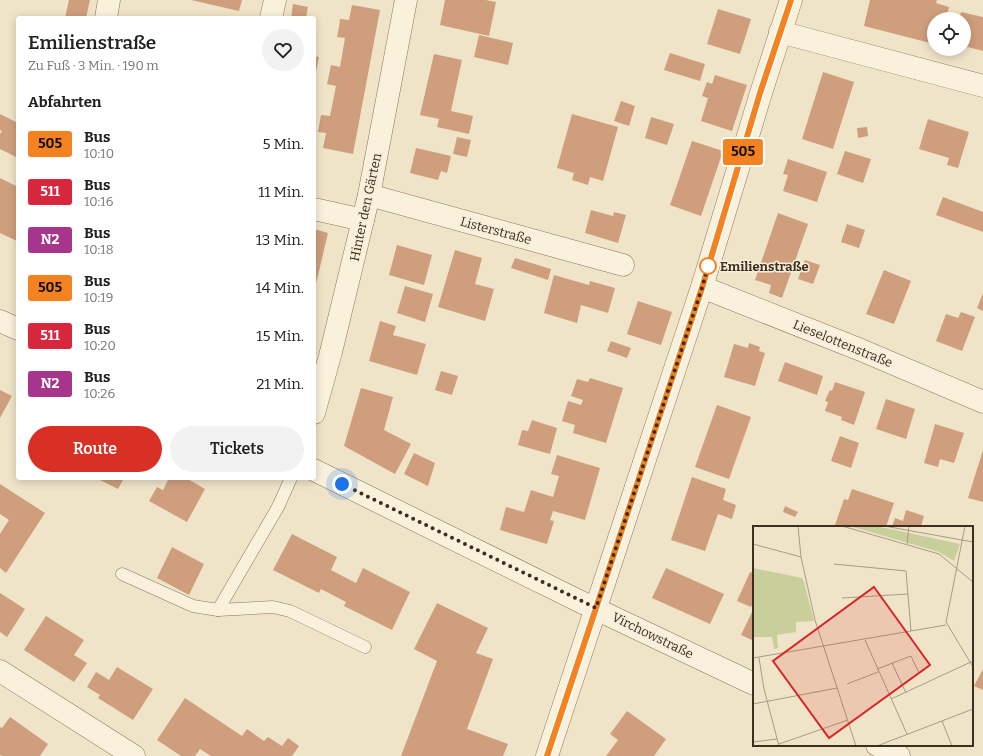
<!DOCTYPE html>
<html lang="de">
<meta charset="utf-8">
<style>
:root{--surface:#fff;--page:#f2f2f2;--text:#222;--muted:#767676;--accent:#d93025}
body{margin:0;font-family:Bitter,serif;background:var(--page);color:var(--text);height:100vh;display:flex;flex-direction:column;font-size:15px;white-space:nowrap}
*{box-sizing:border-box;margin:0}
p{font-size:13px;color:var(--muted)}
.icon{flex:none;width:22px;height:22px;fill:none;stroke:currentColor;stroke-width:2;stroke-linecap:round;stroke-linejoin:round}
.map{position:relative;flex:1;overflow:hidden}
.side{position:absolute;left:16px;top:16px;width:300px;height:464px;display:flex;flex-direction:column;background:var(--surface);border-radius:4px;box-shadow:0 2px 10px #0003}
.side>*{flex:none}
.badge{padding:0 8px;border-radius:3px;font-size:14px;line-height:26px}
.buttons{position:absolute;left:927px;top:12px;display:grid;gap:8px}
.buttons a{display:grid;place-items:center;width:44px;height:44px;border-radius:50%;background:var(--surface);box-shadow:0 2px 10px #0003;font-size:20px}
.you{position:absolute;width:20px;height:20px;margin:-10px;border:3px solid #fff;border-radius:50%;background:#1a73e8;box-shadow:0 0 0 6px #1a73e833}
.map>.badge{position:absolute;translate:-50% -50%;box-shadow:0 0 0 2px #fff}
h2{padding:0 12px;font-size:15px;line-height:36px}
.round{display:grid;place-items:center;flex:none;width:42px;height:42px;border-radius:21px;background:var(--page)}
.headline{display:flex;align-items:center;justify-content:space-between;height:68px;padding:0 12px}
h1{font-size:19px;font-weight:600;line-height:30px}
.button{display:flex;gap:8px;margin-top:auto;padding:8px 12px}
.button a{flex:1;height:46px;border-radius:24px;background:var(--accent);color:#fff;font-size:16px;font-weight:600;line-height:46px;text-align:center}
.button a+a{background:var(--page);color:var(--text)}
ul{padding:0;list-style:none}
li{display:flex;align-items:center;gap:12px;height:48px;padding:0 12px}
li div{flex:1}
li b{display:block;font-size:15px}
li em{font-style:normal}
li .badge{min-width:44px;font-weight:700;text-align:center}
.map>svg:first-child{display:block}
.building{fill:#cf9f7d}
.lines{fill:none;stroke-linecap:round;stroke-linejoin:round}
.lane-casing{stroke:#8d765c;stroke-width:13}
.street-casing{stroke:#8d765c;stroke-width:23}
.lane{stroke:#faf1dc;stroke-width:12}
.street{stroke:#faf1dc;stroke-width:22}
.line-casing{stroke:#fff;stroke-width:9}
.line{stroke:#f58220;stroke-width:6}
.walk{stroke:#3d2e20;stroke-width:4;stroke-dasharray:0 7.2}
.stop-dot{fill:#fff;stroke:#f58220;stroke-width:2}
.labels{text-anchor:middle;stroke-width:3;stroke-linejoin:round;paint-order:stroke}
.street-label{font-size:13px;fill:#3d2e20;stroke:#f7eed8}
.stop-label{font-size:13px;font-weight:bold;fill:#3d2e20;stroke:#f7eed8;text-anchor:start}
.inset-road{fill:none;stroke:#a89b85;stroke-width:1}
.view{fill:#d62828;fill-opacity:0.15;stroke:#d62828;stroke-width:2}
.inset-edge{fill:none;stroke:#3d2e20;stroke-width:2}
</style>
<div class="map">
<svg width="983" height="756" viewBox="0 0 983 756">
<rect width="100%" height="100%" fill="#f0e4c8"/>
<g class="building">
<path d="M 69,0 L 90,0 L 86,18 L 65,18 Z"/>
<path d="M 191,0 L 242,0 L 239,11 Z"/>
<path d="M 445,0 L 486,0 L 496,2 L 489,36 L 440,25 Z"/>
<path d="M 870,0 L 937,0 L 936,3 L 949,7 L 946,19 L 934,19 L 934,44 L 864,26 Z"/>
<path d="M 293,4 L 308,7 L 306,18 L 291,18 Z"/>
<path d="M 352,5 L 380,10 L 353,154 L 323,148 L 326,133 L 318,132 L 321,115 L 330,116 L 336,86 L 327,84 L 329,75 L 331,65 L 340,67 L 345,38 L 337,37 L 339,27 L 340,19 L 349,20 Z"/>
<path d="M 718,9 L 751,19 L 740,54 L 707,44 Z"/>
<path d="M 961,12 L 983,17 L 983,51 L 964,46 L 964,19 L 959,19 Z"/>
<path d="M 479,35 L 513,43 L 508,65 L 474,57 Z"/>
<path d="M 670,53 L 705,64 L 700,81 L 664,70 Z"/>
<path d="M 434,54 L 462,60 L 451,111 L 473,116 L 469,134 L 437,127 L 439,119 L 420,115 Z"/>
<path d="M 314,56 L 319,57 L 316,72 L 314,71 Z"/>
<path d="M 823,72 L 854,82 L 833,149 L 802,139 Z"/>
<path d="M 715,75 L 747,85 L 732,131 L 701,121 L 708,98 L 702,96 L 707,82 L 712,84 Z"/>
<path d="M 621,101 L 635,106 L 629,126 L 614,121 Z"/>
<path d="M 0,114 L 18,123 L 18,158 L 0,149 L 0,134 L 2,131 L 0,130 Z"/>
<path d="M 572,114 L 618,127 L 603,181 L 590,177 L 588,185 L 572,180 L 574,173 L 557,168 Z"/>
<path d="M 651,117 L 674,124 L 667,145 L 645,138 Z"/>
<path d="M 928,119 L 969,132 L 958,168 L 947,165 L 949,158 L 919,149 Z"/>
<path d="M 867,127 L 868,136 L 858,138 L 857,128 Z"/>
<path d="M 457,137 L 471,140 L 467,157 L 453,154 Z"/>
<path d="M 692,141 L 723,151 L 701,216 L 670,205 Z"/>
<path d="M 416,148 L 451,156 L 447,173 L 441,171 L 438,180 L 410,173 Z"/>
<path d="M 845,151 L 871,159 L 863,183 L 837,174 Z"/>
<path d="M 788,159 L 827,172 L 817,202 L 783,191 L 788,175 L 783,174 Z"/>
<path d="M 0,178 L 18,187 L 18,240 L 17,241 L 0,233 Z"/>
<path d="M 943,197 L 983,212 L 983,232 L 936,215 Z"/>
<path d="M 591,210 L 613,216 L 614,212 L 626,215 L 618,243 L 585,233 Z"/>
<path d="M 778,213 L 808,224 L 782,298 L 769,293 L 771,285 L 755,280 Z"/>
<path d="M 847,224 L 865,230 L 859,248 L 841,242 Z"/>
<path d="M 314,229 L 328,233 L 315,288 L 314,288 Z"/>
<path d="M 397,245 L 432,255 L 424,285 L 389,275 Z"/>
<path d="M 455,250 L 482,258 L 475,284 L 494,289 L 485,321 L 438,307 Z"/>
<path d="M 515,258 L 551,269 L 548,280 L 511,268 Z"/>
<path d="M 805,260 L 820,265 L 813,284 L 798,279 Z"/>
<path d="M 884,270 L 911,281 L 894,324 L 866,314 Z"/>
<path d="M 554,275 L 589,285 L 590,281 L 615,288 L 608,313 L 581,305 L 577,323 L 544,313 Z"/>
<path d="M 405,286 L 433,294 L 425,322 L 397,313 Z"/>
<path d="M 983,293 L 983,311 L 977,308 Z"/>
<path d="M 638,301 L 672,312 L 661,345 L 627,334 Z"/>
<path d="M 961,312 L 975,317 L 962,351 L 936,341 L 946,314 L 958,318 Z"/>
<path d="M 380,321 L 396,326 L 393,335 L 426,344 L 417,375 L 369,361 Z"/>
<path d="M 611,341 L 631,348 L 627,358 L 607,351 Z"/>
<path d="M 749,343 L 760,347 L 759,351 L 765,353 L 755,386 L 724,377 L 734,344 L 748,348 Z"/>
<path d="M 785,362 L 823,376 L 817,395 L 778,381 Z"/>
<path d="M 441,371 L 458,376 L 452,395 L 435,390 Z"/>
<path d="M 590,378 L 623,388 L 606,443 L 573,433 L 575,425 L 562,421 L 568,401 L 581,405 L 583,400 L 571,396 L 577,379 L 588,382 Z"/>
<path d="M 835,382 L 865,392 L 854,425 L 841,420 L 842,417 L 825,411 L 828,402 L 825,401 L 830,390 L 832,391 Z"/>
<path d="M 361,388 L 393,397 L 384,430 L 411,444 L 395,474 L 344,446 Z"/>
<path d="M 0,390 L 12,396 L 0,418 Z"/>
<path d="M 886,399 L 915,409 L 906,439 L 876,429 Z"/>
<path d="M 717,405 L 751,417 L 729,479 L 695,467 Z"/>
<path d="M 532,420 L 557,428 L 550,454 L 518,445 L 522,430 L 528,431 Z"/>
<path d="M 935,424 L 964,433 L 954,463 L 940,459 L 938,467 L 924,463 Z"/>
<path d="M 840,436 L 859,443 L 851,468 L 831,461 Z"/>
<path d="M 983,450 L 983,502 L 968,498 Z"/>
<path d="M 414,453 L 435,463 L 428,486 L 404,474 Z"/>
<path d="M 557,455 L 600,468 L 585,520 L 553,511 L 550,520 L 554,521 L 547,544 L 500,530 L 506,507 L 524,512 L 531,490 L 553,497 L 559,476 L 551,474 Z"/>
<path d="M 692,477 L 726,489 L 723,500 L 736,505 L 732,519 L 718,514 L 705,551 L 671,540 Z"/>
<path d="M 96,478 L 124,478 L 118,489 Z"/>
<path d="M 169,478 L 186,478 L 205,489 L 187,522 L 149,501 L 157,487 L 163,490 Z"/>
<path d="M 0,484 L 45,513 L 6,573 L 0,568 L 0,534 L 9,520 L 0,514 Z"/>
<path d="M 852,489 L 894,503 L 886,527 L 840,527 L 835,525 L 844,499 L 848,500 Z"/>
<path d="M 785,506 L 798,512 L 795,517 L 783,512 Z"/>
<path d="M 906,510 L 924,516 L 921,527 L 892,527 L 895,518 L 903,521 Z"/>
<path d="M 292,534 L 337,557 L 331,570 L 356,583 L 363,568 L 410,592 L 392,630 L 344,606 L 346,602 L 321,589 L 319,593 L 273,570 Z"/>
<path d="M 172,547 L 204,564 L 189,595 L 157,578 Z"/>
<path d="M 666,568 L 724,594 L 710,624 L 652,598 Z"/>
<path d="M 750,572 L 754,573 L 754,601 L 751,607 L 737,601 Z"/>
<path d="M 0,593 L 25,609 L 7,637 L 0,632 Z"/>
<path d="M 437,603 L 488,628 L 476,653 L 493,659 L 467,729 L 508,744 L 503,756 L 401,756 L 437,661 L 414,649 Z"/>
<path d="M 753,610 L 754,611 L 754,641 L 741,635 Z"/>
<path d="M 46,616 L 84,640 L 74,655 L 87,663 L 74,682 L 24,650 Z"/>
<path d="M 117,667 L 153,689 L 133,720 L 98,698 L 100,695 L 87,687 L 96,672 L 109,680 Z"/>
<path d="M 983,669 L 983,690 L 974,686 Z"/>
<path d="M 185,698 L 242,736 L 247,729 L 264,741 L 268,737 L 282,746 L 288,738 L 299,746 L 292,756 L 211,756 L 200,749 L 195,756 L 181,756 L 157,740 Z"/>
<path d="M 627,711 L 666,739 L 654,756 L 606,756 L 618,740 L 610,734 Z"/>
<path d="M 10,717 L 48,744 L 40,756 L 2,756 L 0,755 L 0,727 L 2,728 Z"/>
</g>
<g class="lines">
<g class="lane-casing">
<g id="lane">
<path d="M 122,574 L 193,606 L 218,610 L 273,607 L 290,611 L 365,647"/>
<path d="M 218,610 L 278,507 L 291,478"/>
</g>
</g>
<g class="street-casing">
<g id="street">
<path d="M 106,18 L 109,0"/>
<path d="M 271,18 L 275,0"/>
<path d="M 780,32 L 983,86"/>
<path d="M 369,195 L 623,265"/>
<path d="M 314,209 L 363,220"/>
<path d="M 702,287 L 861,350 L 983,402"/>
<path d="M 0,321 L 18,329"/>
<path d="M 314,413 L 331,352 L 369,195 L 406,0"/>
<path d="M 314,470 L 581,602 L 754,684"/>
<path d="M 0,671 L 134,756"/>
<path d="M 877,745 L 899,756"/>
<path d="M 547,756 L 702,287 L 761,93 L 791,0"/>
</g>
</g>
<use href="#lane" class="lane"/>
<use href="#street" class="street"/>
</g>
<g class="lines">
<g class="line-casing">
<path id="line" d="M 547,756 L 702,288 L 760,93 L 791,0"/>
</g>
<use href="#line" class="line"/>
<path class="walk" d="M 342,484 L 596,608 L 702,288 L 708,266"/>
</g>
<circle class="stop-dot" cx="708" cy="266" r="8"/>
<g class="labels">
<g class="street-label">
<text transform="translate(365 207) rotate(-78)" y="5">Hinter den Gärten</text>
<text transform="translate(496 230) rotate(15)" y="5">Listerstraße</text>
<text transform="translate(843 343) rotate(22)" y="5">Lieselottenstraße</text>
<text transform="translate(653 635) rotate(26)" y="5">Virchowstraße</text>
</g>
<g class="stop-label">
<text x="720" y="271">Emilienstraße</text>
</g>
</g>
<g transform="translate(753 526)">
<rect width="220" height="220" fill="#f0e4c8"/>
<path d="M 97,0 L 123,0 L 207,18 L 201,35 L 186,26 ZM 0,42 L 49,52 L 51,56 L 61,95 L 43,96 L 43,106 L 24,109 L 25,122 L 21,123 L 19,111 L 0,111 Z" fill="#c9cf9b"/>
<path class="inset-road" d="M 45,0 L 48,31 L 62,94 L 103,220M 89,0 L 186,28 L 220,56M 131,0 L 220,16M 212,0 L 193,96 L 220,141M 0,18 L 48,31M 154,18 L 156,0M 81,38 L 153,45 L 158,105M 89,72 L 155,68M 112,114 L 154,208M 0,132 L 193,99M 6,132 L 11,163 L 26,220M 139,137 L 153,167M 124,143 L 158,130 L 166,147M 94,158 L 125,146M 138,173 L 220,135M 0,178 L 84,162M 189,195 L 199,220M 0,216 L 24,213M 26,218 L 95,194M 124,220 L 220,183"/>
<path class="view" d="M 121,61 L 177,139 L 76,212 L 20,135 Z"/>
<rect width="220" height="220" class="inset-edge"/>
</g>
</svg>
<div class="buttons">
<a><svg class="icon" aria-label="locate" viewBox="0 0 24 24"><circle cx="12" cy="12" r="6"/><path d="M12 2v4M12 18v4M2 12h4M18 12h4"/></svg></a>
</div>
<div class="you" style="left:342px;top:484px"></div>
<b class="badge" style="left:743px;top:152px;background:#f58220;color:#111">505</b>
<section class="side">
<div class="headline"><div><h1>Emilienstraße</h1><p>Zu Fuß · 3 Min. · 190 m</p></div><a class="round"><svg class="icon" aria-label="heart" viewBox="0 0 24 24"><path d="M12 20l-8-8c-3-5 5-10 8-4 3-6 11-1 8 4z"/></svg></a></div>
<h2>Abfahrten</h2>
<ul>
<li><span class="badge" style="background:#f58220;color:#111">505</span><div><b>Bus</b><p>10:10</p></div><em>5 Min.</em></li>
<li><span class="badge" style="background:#d7263d;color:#fff">511</span><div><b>Bus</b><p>10:16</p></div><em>11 Min.</em></li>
<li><span class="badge" style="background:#a7358b;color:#fff">N2</span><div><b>Bus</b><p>10:18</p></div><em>13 Min.</em></li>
<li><span class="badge" style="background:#f58220;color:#111">505</span><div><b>Bus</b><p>10:19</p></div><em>14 Min.</em></li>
<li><span class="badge" style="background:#d7263d;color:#fff">511</span><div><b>Bus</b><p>10:20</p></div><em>15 Min.</em></li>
<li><span class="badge" style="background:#a7358b;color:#fff">N2</span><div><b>Bus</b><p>10:26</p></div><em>21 Min.</em></li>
</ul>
<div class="button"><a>Route</a><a>Tickets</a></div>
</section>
</div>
